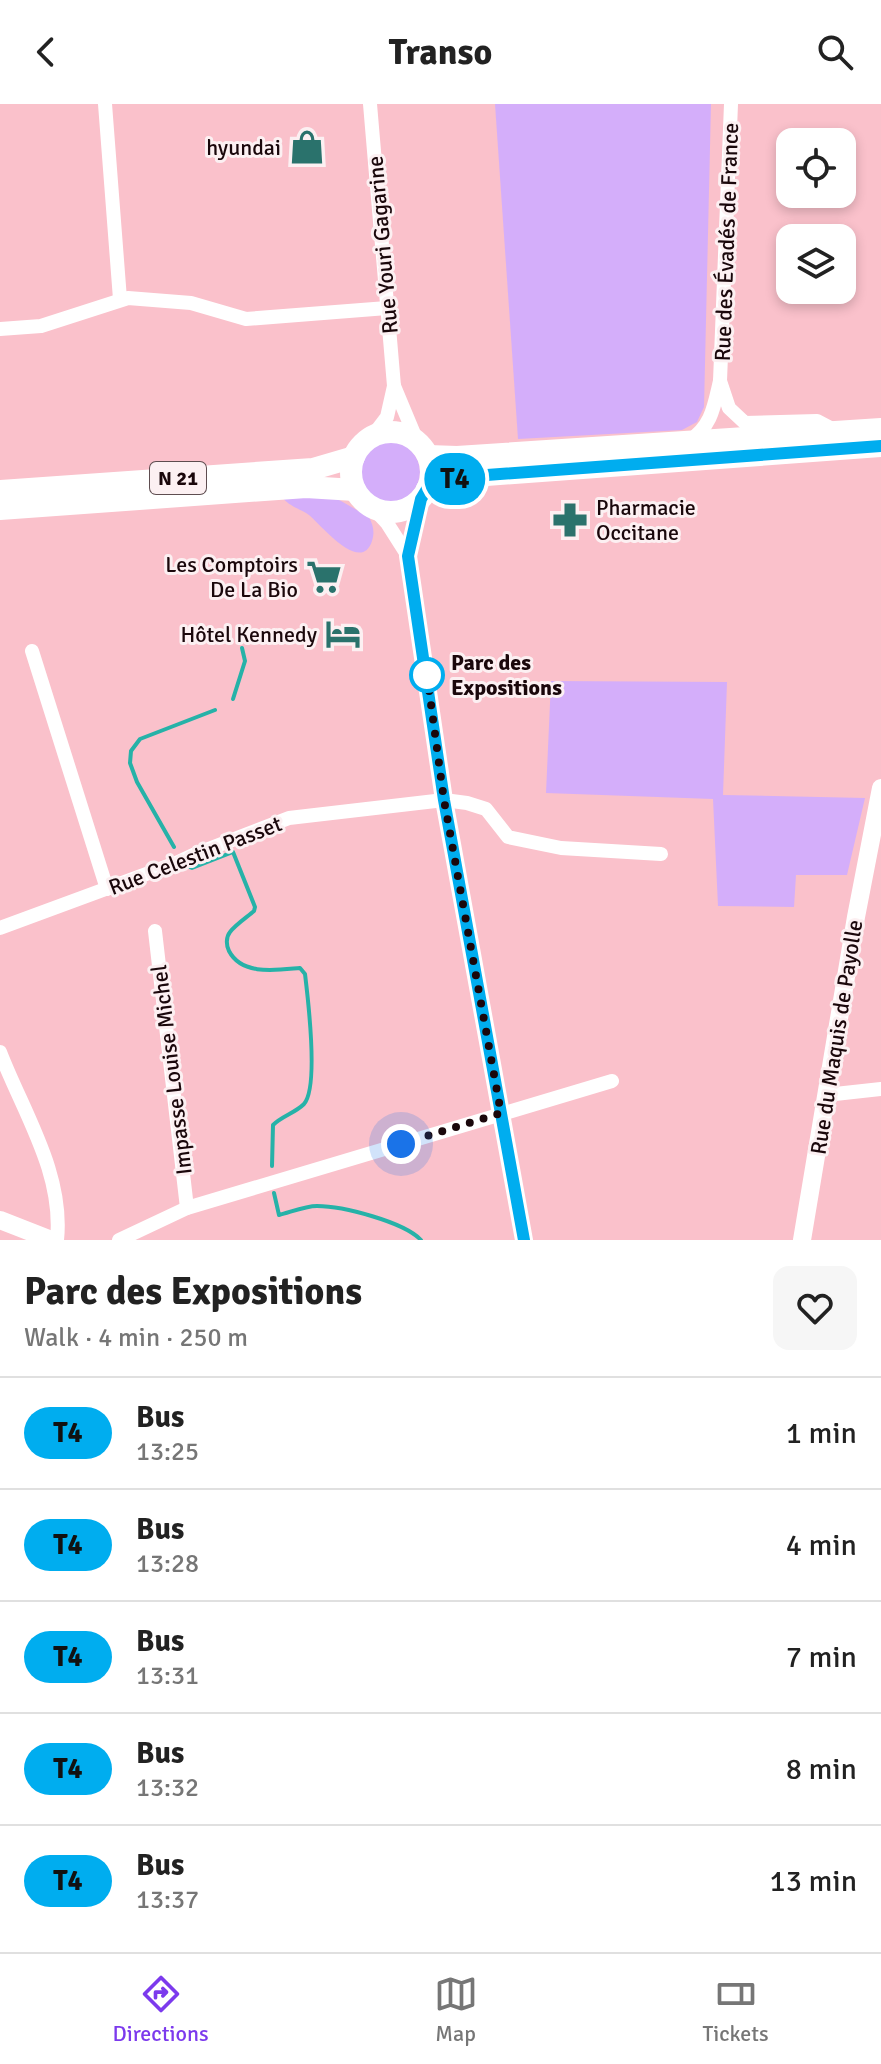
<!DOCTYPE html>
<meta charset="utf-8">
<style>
:root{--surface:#fff;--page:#f6f6f6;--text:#222;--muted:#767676;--line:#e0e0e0;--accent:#7c3aed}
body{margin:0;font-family:Signika,sans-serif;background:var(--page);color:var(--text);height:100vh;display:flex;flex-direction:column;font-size:30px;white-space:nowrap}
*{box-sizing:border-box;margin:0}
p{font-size:26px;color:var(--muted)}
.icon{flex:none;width:44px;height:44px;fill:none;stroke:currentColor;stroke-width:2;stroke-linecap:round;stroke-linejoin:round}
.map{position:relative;height:1136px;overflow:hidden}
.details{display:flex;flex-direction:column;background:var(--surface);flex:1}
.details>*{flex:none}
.badge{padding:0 16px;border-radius:26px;font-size:28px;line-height:52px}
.fabs{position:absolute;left:776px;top:24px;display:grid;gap:16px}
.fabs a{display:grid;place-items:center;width:80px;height:80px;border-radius:16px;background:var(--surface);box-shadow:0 4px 12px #0003;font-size:40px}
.you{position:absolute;width:40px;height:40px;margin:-20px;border:6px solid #fff;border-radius:50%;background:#1a73e8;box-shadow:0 0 0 12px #1a73e833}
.map>.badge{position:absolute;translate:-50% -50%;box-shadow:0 0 0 4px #fff}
.round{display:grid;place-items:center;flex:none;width:84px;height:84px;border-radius:16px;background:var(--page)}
.overview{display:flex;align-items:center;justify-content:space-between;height:136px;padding:0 24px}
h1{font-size:38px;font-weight:800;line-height:60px}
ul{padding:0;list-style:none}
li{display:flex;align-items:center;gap:24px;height:112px;padding:0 24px;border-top:2px solid var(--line)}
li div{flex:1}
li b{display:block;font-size:30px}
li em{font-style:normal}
li .badge{min-width:88px;font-weight:700;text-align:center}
header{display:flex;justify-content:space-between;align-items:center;height:104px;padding:0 24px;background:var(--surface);font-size:36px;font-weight:800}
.tab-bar{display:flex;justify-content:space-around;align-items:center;height:112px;border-top:2px solid var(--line);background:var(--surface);font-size:22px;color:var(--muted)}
.tab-bar a{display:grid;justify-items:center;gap:4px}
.tab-bar .on{color:var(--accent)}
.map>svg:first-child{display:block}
.green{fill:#d4aefa}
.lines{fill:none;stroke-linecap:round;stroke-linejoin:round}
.stream{stroke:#26b2a8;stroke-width:4}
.minor{stroke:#fff;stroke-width:14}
.tertiary{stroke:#fff;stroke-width:18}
.primary{stroke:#fff;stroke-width:22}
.line-casing{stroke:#fff;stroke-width:18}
.line{stroke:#00adef;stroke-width:12}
.walk{stroke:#1a070b;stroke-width:8;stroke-dasharray:0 14.4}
.stop-dot{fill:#fff;stroke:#00adef;stroke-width:4}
.labels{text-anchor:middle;stroke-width:6;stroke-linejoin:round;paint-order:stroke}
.shield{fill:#fcf0f2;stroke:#5e4d50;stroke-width:2}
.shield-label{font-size:20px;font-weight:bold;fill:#1a070b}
.poi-label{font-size:22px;fill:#1a070b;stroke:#fcf0f2;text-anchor:end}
.street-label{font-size:22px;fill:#1a070b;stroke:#fcf0f2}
.stop-label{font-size:22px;font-weight:bold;fill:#1a070b;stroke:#fcf0f2;text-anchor:start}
</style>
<header><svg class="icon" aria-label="back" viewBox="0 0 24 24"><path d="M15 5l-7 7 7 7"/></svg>Transo<svg class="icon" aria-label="search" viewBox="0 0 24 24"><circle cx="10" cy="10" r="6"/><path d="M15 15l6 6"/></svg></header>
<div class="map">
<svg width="881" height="1136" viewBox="0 0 881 1136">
<rect width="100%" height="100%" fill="#fac1cb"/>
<g class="green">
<path d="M 495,0 L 711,0 L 704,303 L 697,318 L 682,326 L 518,335 Z"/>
<circle cx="390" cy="368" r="30"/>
<path d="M 334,393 L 369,413 C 373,421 375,428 372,437 C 361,471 320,420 309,411 C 301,405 290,403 283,394 Z"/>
<path d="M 551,577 L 727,578 L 723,691 L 865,694 L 847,771 L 796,771 L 794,803 L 718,802 L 713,695 L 546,689 Z"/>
</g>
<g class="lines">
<g class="stream">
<path d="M 233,595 L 245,557 L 242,544"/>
<path d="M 174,743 L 137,678 L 130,659 L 131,647 L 140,635 L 215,606"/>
<path d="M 187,762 L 192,764 L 233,748 L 255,803 L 254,807 C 247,813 235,821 230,828 C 226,833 226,841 229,847 C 242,872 277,866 300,864 L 305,870 C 308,895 319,983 304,1000 C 295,1009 282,1012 273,1021 L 272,1062"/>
<path d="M 274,1089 L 279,1111 C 291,1108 305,1102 317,1102 C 343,1102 404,1118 421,1136"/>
</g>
<g class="minor">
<path d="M 105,0 L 120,195"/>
<path d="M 370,0 L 394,282 L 387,313 L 371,334"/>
<path d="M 0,225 L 41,222 L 128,194 L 191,199 L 246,215 L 387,204"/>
<path d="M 720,277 L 729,304 L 745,319 L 817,317 L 836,327"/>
<path d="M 394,282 L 417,337"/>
<path d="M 689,337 C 712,322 714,302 720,277 L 731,0"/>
<path d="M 421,395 L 408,452 L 413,491 L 427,569 L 444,696 L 524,1136"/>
<path d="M 374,405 L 387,419 L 408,452"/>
<path d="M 32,547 L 107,785"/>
<path d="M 0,824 L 176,759 L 193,751 L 289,714 L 444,696 L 467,699 L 486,705 L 508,733 L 561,744 L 661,750"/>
<path d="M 155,827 L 187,1104"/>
<path d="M 0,948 C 23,1008 64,1069 57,1136"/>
<path d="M 826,991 L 881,985"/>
<path d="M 119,1136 L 187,1104 L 612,977"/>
</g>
<g class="tertiary">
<path d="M 0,1116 L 51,1136"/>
<path d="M 802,1136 L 856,813 L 881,684"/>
</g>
<g class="primary">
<circle cx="391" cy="368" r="40"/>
<path d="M 428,352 L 457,353 L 881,325"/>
<path d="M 427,385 L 460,373 L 881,342"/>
<path d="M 0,387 L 313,365 L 354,353"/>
<path d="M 0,405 L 306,383 L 355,386"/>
</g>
</g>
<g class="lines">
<g class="line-casing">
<path id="line" d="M 524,1136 L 444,696 L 408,452 L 421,395 L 427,385 L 460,373 L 881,342"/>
</g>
<use href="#line" class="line"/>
<path class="walk" d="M 401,1040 L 501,1009 L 444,696 L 427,571"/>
</g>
<defs>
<g id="shop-bare" transform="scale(2.76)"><path d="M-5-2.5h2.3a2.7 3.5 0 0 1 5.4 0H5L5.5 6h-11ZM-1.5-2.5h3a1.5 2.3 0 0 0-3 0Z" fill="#2a726c" stroke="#fcf0f2" stroke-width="2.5" paint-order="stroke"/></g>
<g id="pharmacy-bare" transform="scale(2.76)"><path d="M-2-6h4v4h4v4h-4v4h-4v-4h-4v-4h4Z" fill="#2a726c" stroke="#fcf0f2" stroke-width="2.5" paint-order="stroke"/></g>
<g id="supermarket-bare" transform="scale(2.76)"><path d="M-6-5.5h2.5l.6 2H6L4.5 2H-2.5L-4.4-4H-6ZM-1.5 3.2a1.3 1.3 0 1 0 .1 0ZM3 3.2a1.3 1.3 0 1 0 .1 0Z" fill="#2a726c" stroke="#fcf0f2" stroke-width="2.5" paint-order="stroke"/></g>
<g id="hotel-bare" transform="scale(2.76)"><path d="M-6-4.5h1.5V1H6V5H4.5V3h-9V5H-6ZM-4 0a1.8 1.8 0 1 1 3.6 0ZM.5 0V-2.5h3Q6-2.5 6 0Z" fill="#2a726c" stroke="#fcf0f2" stroke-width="2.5" paint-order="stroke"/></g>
</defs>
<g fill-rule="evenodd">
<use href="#shop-bare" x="307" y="43"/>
<use href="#pharmacy-bare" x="570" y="416"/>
<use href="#supermarket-bare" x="324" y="473"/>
<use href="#hotel-bare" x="343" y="530"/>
</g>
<circle class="stop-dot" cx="427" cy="571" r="16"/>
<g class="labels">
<rect class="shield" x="150" y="358" width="56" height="32" rx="6"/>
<g class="shield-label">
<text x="178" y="381">N 21</text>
</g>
<g class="poi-label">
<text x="281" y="51">hyundai</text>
<text x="596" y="411" text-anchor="start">Pharmacie<tspan x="596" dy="25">Occitane</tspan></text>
<text x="298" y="468">Les Comptoirs<tspan x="298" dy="25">De La Bio</tspan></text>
<text x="317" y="538">Hôtel Kennedy</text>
</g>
<g class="street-label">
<text transform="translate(726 138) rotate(-88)" y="8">Rue des Évadés de France</text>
<text transform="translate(382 141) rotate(-95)" y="8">Rue Youri Gagarine</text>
<text transform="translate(195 751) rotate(-21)" y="8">Rue Celestin Passet</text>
<text transform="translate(836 933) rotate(-81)" y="8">Rue du Maquis de Payolle</text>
<text transform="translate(171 966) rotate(-97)" y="8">Impasse Louise Michel</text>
</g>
<g class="stop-label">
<text x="451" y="566">Parc des<tspan x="451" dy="25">Expositions</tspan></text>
</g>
</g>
</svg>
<div class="fabs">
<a><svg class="icon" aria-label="locate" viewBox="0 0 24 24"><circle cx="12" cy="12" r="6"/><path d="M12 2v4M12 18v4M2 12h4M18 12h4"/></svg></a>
<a><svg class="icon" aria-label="layers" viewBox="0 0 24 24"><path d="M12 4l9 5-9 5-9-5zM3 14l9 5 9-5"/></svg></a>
</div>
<div class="you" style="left:401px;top:1040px"></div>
<b class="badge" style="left:455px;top:375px;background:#00adef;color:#111">T4</b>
</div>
<section class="details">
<div class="overview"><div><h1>Parc des Expositions</h1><p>Walk · 4 min · 250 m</p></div><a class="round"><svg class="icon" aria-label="heart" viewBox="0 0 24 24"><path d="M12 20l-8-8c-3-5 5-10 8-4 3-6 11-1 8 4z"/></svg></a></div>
<ul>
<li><span class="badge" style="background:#00adef;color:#111">T4</span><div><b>Bus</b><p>13:25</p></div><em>1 min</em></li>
<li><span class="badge" style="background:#00adef;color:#111">T4</span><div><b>Bus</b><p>13:28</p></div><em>4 min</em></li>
<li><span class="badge" style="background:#00adef;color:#111">T4</span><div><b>Bus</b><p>13:31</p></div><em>7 min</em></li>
<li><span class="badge" style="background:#00adef;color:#111">T4</span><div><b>Bus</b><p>13:32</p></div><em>8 min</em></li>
<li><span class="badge" style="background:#00adef;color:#111">T4</span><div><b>Bus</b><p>13:37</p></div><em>13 min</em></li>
</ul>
</section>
<nav class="tab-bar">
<a class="on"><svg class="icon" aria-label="directions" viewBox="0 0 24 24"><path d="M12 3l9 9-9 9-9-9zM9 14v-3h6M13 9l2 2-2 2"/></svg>Directions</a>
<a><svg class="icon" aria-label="map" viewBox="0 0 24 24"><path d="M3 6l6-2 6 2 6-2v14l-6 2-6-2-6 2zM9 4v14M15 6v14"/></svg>Map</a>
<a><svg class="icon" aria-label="tickets" viewBox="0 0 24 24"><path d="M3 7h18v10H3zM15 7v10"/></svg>Tickets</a>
</nav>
